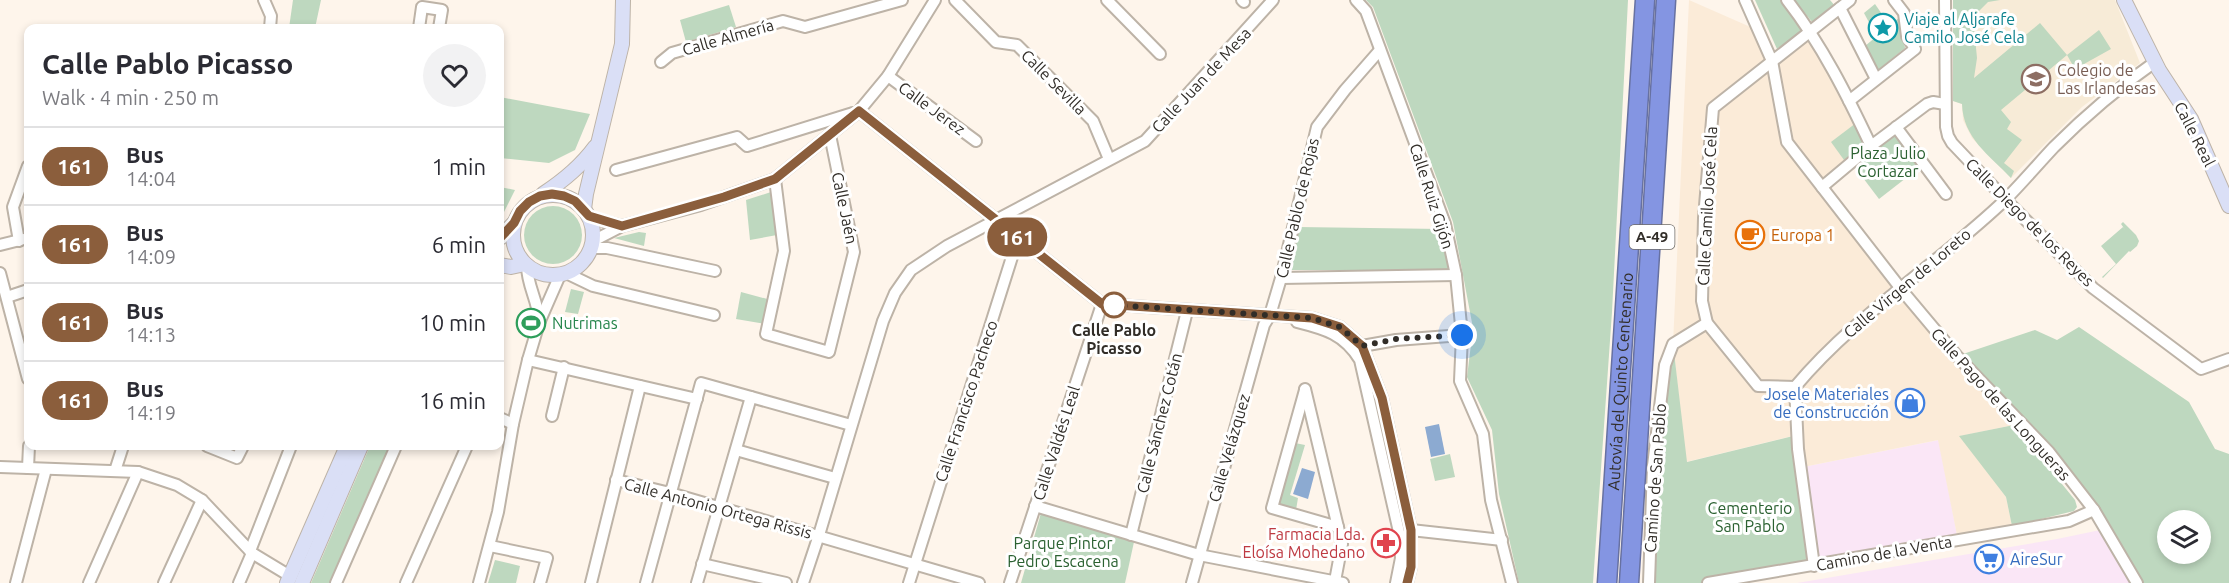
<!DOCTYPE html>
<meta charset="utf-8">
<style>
:root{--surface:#fff;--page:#f2f2f3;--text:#2b2b33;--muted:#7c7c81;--line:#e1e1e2}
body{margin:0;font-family:Ubuntu,sans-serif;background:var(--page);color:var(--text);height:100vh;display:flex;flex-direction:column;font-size:22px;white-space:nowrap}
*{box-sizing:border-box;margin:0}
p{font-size:20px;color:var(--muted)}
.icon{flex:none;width:33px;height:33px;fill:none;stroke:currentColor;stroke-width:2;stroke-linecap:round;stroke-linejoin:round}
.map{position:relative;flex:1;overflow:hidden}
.details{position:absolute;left:24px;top:24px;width:480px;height:426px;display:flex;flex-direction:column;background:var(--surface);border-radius:12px;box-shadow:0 3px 9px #0003}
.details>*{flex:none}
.badge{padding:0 12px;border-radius:20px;font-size:21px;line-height:39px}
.fabs{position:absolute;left:2157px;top:510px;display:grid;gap:12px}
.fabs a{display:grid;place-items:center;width:54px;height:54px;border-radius:50%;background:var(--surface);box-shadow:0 3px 9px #0003;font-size:30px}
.you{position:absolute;width:30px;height:30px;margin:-15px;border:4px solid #fff;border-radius:50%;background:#1a73e8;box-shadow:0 0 0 9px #1a73e833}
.map>.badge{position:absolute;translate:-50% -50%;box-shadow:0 0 0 3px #fff}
.round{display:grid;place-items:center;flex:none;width:63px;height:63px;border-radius:32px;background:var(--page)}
.overview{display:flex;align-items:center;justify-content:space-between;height:102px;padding:0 18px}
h1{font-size:28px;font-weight:700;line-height:45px}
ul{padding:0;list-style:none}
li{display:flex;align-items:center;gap:18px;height:78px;padding:0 18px;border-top:2px solid var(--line)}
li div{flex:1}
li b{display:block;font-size:22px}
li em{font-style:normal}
li .badge{min-width:66px;font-weight:700;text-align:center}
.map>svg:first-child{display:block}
.commercial{fill:#fae6f6}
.built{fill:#fbebd8}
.education{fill:#f7ebd7}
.green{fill:#bed8bf;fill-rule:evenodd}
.water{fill:#8caad1}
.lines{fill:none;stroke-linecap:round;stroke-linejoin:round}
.minor-casing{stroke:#bdb3a7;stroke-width:14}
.secondary-casing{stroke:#bdb3a7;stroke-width:16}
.motorway-casing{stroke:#6771a1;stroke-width:21}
.minor{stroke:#fff;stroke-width:10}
.secondary{stroke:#dadff6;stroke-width:14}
.motorway{stroke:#8495e2;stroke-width:18}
.line-casing{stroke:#fff;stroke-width:14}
.line{stroke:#8b5e3c;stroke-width:9}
.walk{stroke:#312d28;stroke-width:6;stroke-dasharray:0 10.8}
.stop-dot{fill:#fff;stroke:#8b5e3c;stroke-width:3}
.labels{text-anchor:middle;stroke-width:6;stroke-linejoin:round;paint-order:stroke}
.shield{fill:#fff;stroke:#6f6c68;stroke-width:1.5}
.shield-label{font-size:15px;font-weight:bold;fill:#312d28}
.culture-label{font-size:16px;fill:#0d838f;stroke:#fff;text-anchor:start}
.street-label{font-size:16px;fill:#312d28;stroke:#fff}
.education-label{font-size:16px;fill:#785e54;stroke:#fff;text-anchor:start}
.park-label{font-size:16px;fill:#2b6131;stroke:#fff}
.food-label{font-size:16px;fill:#c56008;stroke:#fff;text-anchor:start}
.leisure-label{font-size:16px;fill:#27864d;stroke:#fff;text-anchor:start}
.stop-label{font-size:16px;font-weight:bold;fill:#312d28;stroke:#fff}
.shop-label{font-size:16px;fill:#366cbe;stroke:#fff;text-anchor:end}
.health-label{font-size:16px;fill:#be3a42;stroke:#fff;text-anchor:end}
</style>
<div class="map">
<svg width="2229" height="583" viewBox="0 0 2229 583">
<rect width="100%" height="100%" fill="#fef5eb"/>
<g class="commercial">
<path d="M 1939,440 L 1957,535 L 1816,562 L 1803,467 Z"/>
<path d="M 2105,529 L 2137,583 L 1797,583 L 2057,539 Z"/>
</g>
<path class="built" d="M 1689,0 L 1755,29 L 1772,63 L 1811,31 L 1872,146 L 1823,187 L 1957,356 L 2014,425 L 1960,436 L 2006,497 L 2012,526 L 1957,535 L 1938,440 L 1803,467 L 1796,435 L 1686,462 L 1673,344 Z"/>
<path class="education" d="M 1953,0 L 2115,0 L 2140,63 L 2082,107 L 2011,178 L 1972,138 L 1963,120 L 1962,104 L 1953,101 Z"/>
<g class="green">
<path d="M 293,0 L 321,0 L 315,28 L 289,28 Z"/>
<path d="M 1366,0 L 1628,0 L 1612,312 L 1593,583 L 1519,583 L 1499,494 L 1492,430 L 1467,377 L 1473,328 L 1453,222 L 1373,7 Z"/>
<path d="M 1755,0 L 1780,0 L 1803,30 L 1777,49 Z"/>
<path d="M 1794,0 L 1830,0 L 1835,6 L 1813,23 Z"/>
<path d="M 1953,0 L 2000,0 L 1988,2 L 1973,17 L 1977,58 L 1974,78 L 2040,23 L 2067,55 L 2099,30 L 2111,49 L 2075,69 L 2067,55 L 2001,110 L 2011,122 L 2007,129 L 2022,140 L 2004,163 L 2014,171 L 2011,178 C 1989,155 1963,138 1962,104 L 1953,101 Z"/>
<path d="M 1875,4 L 1886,20 L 1873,30 L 1864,13 Z"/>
<path d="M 729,5 L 736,27 L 686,42 L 680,20 Z"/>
<path d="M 1900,17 L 1905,48 L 1878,70 L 1865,46 Z"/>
<path d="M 500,97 L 590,114 L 575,150 L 549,163 L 500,158 Z"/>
<path d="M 1856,123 L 1866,143 L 1844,160 L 1831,142 Z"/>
<path d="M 1896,127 L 1924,164 L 1879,199 L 1851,162 Z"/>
<path d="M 500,187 L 515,190 L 500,220 Z"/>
<path d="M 771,192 L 777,235 L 750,240 L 746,200 Z"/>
<circle cx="553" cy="235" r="29"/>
<path d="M 2123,222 L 2136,235 L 2139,241 L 2137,246 L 2130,252 L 2129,251 L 2103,278 L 2102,277 L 2116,264 L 2101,246 L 2123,227 L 2126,231 L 2121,224 Z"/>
<path d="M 1298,227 L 1442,229 L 1451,270 L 1290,270 Z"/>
<path d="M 639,232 L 646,233 L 644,246 L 614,238 Z"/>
<path d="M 571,289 L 584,292 L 578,314 L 565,312 Z"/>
<path d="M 741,292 L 771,300 L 765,324 L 736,319 Z"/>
<path d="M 1312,321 C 1344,325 1359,349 1370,377 L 1404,520 L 1407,540 L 1405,571 L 1402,521 L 1375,402 L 1360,356 L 1348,340 Z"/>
<path d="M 2079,327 L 2189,402 L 2215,449 L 2229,454 L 2229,583 L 2137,583 L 2061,468 L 1957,356 L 2035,330 L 2057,340 ZM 2168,520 L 2200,520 L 2200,554 L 2168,554 Z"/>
<path d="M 1673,344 L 1687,462 L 1797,435 L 1814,566 L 1708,583 L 1649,583 L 1653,466 Z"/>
<path d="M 2014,425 L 2075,500 L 2077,507 L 2074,511 L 2012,526 L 2006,497 L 1959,436 Z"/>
<path d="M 1295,443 L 1305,445 L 1290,495 L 1298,498 L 1296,510 L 1276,504 Z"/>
<path d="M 370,446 L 394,446 L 334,583 L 311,583 Z"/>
<path d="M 1450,454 L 1455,477 L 1435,481 L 1430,459 Z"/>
<path d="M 1041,513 L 1134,542 L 1125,583 L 1021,583 Z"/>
<path d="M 495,560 L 520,566 L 516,583 L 488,583 Z"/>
</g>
<g class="water">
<path d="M 1439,424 L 1445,454 L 1431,457 L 1425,427 Z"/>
<path d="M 1302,468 L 1315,472 L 1308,499 L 1293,494 Z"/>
</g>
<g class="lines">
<g class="minor-casing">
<g id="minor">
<path d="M 264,0 L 271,16 L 270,28"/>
<path d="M 955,0 L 996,42 L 1017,45 L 1093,121 L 1109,159"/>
<path d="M 1107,0 L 1160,54"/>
<path d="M 1242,0 L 1244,2"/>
<path d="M 1356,0 L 1366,11 L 1445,224 L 1456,275 L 1462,335 L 1460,381 L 1483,434 L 1491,500 L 1512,583"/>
<path d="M 1745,0 L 1772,61 L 1787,142 L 1905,294 L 1957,356 L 2049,452 L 2094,510 L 2137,583"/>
<path d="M 1787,0 C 1822,45 1847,95 1871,146"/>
<path d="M 1945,0 L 1946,127 L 1948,136 L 1952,143 L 2006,200 L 2093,288 L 2201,369 L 2229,359"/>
<path d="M 1840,8 L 1876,79"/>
<path d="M 419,28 L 422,7 L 442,10 L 439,28"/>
<path d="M 661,62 L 672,53 L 783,21 L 805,27 L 902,0"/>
<path d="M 888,76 L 976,141"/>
<path d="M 1849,101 L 1915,49 L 1907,36 L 1904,13 L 1894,0"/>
<path d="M 859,111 L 1102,304 L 1312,318 L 1340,327 L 1362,346 L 1382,398 L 1411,530 L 1411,567 L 1407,583"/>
<path d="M 1896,127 L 1946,194"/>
<path d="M 616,170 L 737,137 L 747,146 L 853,113"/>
<path d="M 775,179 L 784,251 L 766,334 L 829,352 L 854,252 L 830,135"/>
<path d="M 1822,187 L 1871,146 L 1927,104 L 1933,102 L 1945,104"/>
<path d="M 589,217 L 622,226"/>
<path d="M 19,241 L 13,207 L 28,166"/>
<path d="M 593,241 L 622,226 L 701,205 L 775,179 L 859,111 L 888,76 L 935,0"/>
<path d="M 0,245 L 28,238"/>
<path d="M 591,248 L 607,248 L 715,271"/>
<path d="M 527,266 C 527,285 538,301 539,320"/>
<path d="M 0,273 L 28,379"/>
<path d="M 566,273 L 593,286 L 714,315"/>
<path d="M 1281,278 L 1456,275"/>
<path d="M 7,297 L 28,290"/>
<path d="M 1297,322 C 1325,329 1344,334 1360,360 L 1399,532 L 1401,558 L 1396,583"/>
<path d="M 1362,346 L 1396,340 L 1462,335"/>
<path d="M 528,360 L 697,399"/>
<path d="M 1795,387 L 1758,386 L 1707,323 L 1702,301 L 1704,218 L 1713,108 L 1850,0"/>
<path d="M 1305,389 L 1342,544 L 1335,581"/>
<path d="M 1305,390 L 1272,508 L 1338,527"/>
<path d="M 552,416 L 564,367"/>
<path d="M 500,418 L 513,424"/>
<path d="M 207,446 L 237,458 L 243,446"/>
<path d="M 736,450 L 835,478"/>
<path d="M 0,467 L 138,472 L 177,485 L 202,500 L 252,553 L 290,576"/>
<path d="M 28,468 L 29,446"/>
<path d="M 115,471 L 123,446"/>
<path d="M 616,480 L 670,493 L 979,583"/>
<path d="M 1035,506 L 1199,555 L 1343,583"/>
<path d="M 1411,530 L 1502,540"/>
<path d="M 1131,535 L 1187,311"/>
<path d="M 490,546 L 547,558 L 540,583"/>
<path d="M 250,551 L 291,446"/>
<path d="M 702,564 L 786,583"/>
<path d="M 1814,566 L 1798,449 L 1795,387 C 1855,315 1937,265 2005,200 C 2022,183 2038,164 2054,147 C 2085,116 2119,87 2155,62"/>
<path d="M 16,583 L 46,469"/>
<path d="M 89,583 L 138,472"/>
<path d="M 164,583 L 202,500"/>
<path d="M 239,583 L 252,553"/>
<path d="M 336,583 L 396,446"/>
<path d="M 406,583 L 467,446"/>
<path d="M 479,583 L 498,512 L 513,424 L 528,360 L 539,323 L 560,275"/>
<path d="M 591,583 L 640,386"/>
<path d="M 646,583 L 701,383 L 851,425"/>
<path d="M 697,583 L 751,397"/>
<path d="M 803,583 L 819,535 L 883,321 L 895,293 L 911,270 L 947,246 L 1145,141 L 1273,0"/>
<path d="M 909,583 L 1018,238"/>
<path d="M 1010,583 L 1102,304"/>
<path d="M 1192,583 L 1264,325 L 1270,315 L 1281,278 L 1317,127 L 1345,90 L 1380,50"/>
<path d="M 1649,583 L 1653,466 L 1665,365 L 1673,344 L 1707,323"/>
<path d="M 1708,583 L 2069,521 L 2094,510"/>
</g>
</g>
<g class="secondary-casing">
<g id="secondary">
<path d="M 2124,0 L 2159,70 L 2191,119 L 2229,206"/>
<path d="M 543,194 C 563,181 581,166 595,147"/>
<circle cx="553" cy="235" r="40"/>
<path d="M 584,209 L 586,194 L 622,44 L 623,0"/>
<path d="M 500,238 L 514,223"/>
<path d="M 500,265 L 511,267 L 525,264"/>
<path d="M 287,583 L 347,446"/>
<path d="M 302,583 L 361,446"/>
</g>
</g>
<g class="motorway-casing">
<g id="motorway">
<path id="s1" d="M 1607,583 L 1645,0"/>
<path d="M 1629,583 L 1666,0"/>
</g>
</g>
<use href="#minor" class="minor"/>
<use href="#secondary" class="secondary"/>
<use href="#motorway" class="motorway"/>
</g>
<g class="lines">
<g class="line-casing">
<path id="line" d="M 500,238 L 514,223 L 520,211 L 529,202 L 540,196 L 552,194 L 564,196 L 575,201 L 589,216 L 622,226 L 724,197 L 775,179 L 859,111 L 1102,304 L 1312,318 L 1340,327 L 1362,346 L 1382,398 L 1411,530 L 1411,567 L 1407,583"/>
</g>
<use href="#line" class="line"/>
<path class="walk" d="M 1114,305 L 1312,318 L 1340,327 L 1362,346 L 1396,339 L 1462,335"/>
</g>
<defs>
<g id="sight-ring" transform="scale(1.5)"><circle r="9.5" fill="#fff" stroke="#0f9aa8" stroke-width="1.5"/><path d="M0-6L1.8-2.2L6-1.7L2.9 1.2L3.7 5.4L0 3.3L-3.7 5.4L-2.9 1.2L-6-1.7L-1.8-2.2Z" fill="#0f9aa8"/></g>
<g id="school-ring" transform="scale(1.5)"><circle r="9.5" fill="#fff" stroke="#8d6e63" stroke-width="1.5"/><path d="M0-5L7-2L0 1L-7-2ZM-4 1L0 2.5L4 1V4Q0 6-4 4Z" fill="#8d6e63"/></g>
<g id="cafe-ring" transform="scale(1.5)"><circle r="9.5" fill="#fff" stroke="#e8710a" stroke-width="1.5"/><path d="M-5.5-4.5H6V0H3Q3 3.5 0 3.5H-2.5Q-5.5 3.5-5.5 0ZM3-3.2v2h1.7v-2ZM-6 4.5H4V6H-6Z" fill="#e8710a"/></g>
<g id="stadium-ring" transform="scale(1.5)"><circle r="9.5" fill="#fff" stroke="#2e9e5b" stroke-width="1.5"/><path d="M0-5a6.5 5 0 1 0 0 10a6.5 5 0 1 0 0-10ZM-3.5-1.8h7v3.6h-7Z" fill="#2e9e5b"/></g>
<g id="shop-ring" transform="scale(1.5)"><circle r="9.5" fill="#fff" stroke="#3f7fe0" stroke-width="1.5"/><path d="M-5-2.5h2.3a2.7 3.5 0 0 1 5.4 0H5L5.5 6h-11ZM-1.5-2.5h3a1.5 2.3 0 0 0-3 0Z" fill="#3f7fe0"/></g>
<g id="pharmacy-ring" transform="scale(1.5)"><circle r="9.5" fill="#fff" stroke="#e0444e" stroke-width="1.5"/><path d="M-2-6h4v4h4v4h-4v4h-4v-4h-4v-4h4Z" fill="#e0444e"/></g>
<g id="supermarket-ring" transform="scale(1.5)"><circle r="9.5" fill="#fff" stroke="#3f7fe0" stroke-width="1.5"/><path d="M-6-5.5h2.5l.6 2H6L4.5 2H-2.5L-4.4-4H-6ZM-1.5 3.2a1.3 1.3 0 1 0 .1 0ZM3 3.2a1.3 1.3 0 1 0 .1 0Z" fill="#3f7fe0"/></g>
</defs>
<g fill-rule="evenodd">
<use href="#sight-ring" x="1883" y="28"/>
<use href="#school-ring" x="2036" y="79"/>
<use href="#cafe-ring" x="1750" y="235"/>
<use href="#stadium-ring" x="531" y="323"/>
<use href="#shop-ring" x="1910" y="403"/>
<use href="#pharmacy-ring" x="1386" y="543"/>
<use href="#supermarket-ring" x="1989" y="559"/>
</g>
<circle class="stop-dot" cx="1114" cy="305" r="12"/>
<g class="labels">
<rect class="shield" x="1629.5" y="225" width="45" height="24" rx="4.5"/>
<g class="shield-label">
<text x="1652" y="242">A-49</text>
</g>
<g class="culture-label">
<text x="1904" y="25">Viaje al Aljarafe<tspan x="1904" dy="18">Camilo José Cela</tspan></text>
</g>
<g class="street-label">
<text transform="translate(728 37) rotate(-16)" y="6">Calle Almería</text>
<text transform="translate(1201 80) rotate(-47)" y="6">Calle Juan de Mesa</text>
<text transform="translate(1054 82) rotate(45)" y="6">Calle Sevilla</text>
<text transform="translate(932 108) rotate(36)" y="6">Calle Jerez</text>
<text transform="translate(2195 134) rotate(63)" y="6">Calle Real</text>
<text transform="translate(1432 196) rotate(72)" y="6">Calle Ruiz Gijón</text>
<text transform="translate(1707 206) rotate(-87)" y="6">Calle Camilo José Cela</text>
<text transform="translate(845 208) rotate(78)" y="6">Calle Jaén</text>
<text transform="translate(1297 208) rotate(-77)" y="6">Calle Pablo de Rojas</text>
<text transform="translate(2030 222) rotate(45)" y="6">Calle Diego de los Reyes</text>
<text transform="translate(1907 283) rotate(-40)" y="6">Calle Virgen de Loreto</text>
<text dy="6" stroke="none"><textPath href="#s1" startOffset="202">Autovía del Quinto Centenario</textPath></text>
<text transform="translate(966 401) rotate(-72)" y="6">Calle Francisco Pacheco</text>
<text transform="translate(2001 404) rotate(48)" y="6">Calle Pago de las Longueras</text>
<text transform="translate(1159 423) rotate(-76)" y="6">Calle Sánchez Cotán</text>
<text transform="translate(1056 443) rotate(-72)" y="6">Calle Valdés Leal</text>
<text transform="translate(1229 448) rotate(-74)" y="6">Calle Velázquez</text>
<text transform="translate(1655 478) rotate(-86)" y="6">Camino de San Pablo</text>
<text transform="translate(718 508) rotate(15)" y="6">Calle Antonio Ortega Rissis</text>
<text transform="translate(1884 553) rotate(-10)" y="6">Camino de la Venta</text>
</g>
<g class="education-label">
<text x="2057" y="76">Colegio de<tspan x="2057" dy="18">Las Irlandesas</tspan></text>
</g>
<g class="park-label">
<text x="1888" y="159">Plaza Julio<tspan x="1888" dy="18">Cortazar</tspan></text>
<text x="1750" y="514">Cementerio<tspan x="1750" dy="18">San Pablo</tspan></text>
<text x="1063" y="549">Parque Pintor<tspan x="1063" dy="18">Pedro Escacena</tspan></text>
</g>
<g class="food-label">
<text x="1771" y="241">Europa 1</text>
</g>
<g class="leisure-label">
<text x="552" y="329">Nutrimas</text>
</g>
<g class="stop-label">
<text x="1114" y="336">Calle Pablo<tspan x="1114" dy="18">Picasso</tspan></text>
</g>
<g class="shop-label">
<text x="1889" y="400">Josele Materiales<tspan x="1889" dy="18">de Construcción</tspan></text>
<text x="2010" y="565" text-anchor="start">AireSur</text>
</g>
<g class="health-label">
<text x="1365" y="540">Farmacia Lda.<tspan x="1365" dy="18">Eloísa Mohedano</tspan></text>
</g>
</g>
</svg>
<div class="fabs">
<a><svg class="icon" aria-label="layers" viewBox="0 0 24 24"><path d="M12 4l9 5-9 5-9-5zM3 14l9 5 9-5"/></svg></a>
</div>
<div class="you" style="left:1462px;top:335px"></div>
<b class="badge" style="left:1017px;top:237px;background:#8b5e3c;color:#fff">161</b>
<section class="details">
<div class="overview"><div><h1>Calle Pablo Picasso</h1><p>Walk · 4 min · 250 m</p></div><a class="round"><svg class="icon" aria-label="heart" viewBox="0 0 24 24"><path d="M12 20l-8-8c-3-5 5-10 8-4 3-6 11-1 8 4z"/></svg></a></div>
<ul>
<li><span class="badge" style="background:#8b5e3c;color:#fff">161</span><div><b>Bus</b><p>14:04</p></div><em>1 min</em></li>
<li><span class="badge" style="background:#8b5e3c;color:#fff">161</span><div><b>Bus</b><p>14:09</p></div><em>6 min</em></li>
<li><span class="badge" style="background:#8b5e3c;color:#fff">161</span><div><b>Bus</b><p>14:13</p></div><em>10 min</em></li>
<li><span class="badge" style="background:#8b5e3c;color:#fff">161</span><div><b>Bus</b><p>14:19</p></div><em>16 min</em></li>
</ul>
</section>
</div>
